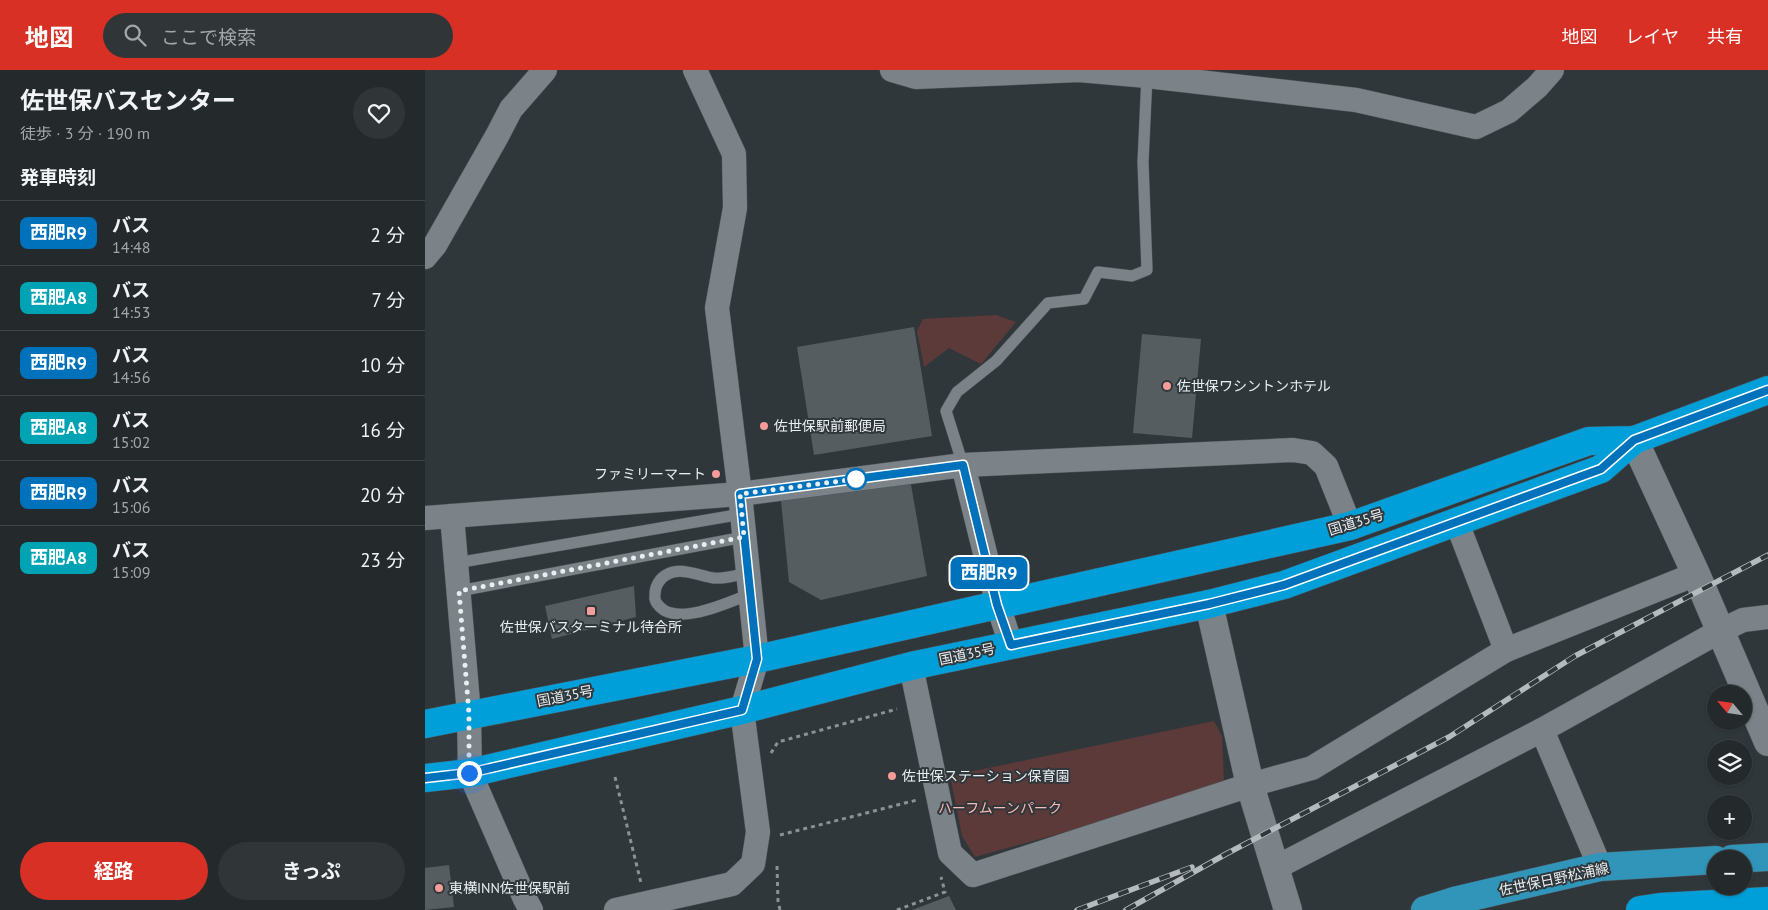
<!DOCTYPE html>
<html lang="ja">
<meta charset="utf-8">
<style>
:root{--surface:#24292c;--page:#303538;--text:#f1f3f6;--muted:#a3a6a9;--line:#414548;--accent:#d93025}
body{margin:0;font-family:"PT Sans","Noto Sans JP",sans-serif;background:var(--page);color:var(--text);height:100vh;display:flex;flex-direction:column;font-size:19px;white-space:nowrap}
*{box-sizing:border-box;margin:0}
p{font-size:16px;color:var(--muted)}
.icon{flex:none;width:28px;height:28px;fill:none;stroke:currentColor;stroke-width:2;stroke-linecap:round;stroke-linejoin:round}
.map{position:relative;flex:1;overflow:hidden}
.details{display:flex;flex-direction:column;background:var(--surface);width:425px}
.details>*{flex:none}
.badge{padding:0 10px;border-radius:8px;font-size:18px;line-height:32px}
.needle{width:32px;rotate:299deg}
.buttons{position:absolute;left:1282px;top:615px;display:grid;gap:10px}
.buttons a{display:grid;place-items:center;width:45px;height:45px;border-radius:50%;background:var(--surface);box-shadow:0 1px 4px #0004,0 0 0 1px var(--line);font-size:25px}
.you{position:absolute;width:25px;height:25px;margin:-12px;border:4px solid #fff;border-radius:50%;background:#1a73e8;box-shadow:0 0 0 8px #1a73e833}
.map>.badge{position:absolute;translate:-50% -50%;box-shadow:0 0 0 2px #fff}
h2{padding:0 20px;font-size:19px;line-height:45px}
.round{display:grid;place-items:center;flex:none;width:52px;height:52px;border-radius:26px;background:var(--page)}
.head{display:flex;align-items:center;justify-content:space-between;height:85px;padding:0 20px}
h1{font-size:24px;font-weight:700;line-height:38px}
.button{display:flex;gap:10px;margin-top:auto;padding:10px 20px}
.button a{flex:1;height:58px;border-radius:30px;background:var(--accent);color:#fff;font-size:20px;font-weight:700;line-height:58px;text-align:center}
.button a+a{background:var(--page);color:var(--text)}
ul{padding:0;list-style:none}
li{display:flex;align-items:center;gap:15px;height:65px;padding:0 20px;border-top:1px solid var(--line)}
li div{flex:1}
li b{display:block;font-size:19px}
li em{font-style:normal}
li .badge{min-width:55px;font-weight:700;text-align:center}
header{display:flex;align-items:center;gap:30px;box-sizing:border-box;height:70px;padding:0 25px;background:var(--accent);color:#fff}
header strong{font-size:24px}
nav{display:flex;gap:28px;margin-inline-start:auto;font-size:18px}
.search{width:350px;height:45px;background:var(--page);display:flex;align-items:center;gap:12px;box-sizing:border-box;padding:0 18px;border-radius:28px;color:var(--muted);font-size:19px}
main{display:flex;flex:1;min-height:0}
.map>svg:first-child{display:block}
.green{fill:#5c3a39}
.building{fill:#555d61}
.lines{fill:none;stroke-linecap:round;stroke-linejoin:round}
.lane-casing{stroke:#4e5458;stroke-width:12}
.street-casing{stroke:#4e5458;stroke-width:25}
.secondary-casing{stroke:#4e5458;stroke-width:29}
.primary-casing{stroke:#4e5458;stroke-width:29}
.highway-casing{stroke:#4e5458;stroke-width:29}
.path{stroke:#8b9195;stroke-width:3;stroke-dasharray:4 4;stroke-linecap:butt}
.lane{stroke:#7b8388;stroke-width:11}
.street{stroke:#7b8388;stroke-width:24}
.secondary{stroke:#7b8388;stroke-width:28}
.primary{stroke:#3194b9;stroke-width:28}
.highway{stroke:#009fd9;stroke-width:28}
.rail-casing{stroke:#b4babd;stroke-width:5.5}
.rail{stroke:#30373b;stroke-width:4;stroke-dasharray:11;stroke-linecap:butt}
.line-casing{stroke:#fff;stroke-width:11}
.line{stroke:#0072bc;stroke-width:8}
.walk{stroke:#e9eef1;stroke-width:5;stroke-dasharray:0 9}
.poi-dot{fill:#f59b99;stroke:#30373b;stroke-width:2}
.stop-dot{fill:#fff;stroke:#0072bc;stroke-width:2.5}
.labels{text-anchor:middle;stroke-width:4;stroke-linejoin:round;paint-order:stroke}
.poi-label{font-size:14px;fill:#e9eef1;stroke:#30373b;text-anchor:start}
.street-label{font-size:14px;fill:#e9eef1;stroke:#30373b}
.park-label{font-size:14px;fill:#feb7b5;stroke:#30373b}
</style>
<header>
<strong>地図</strong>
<div class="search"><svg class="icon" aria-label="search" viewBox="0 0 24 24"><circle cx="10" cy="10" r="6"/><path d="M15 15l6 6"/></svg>ここで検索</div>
<nav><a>地図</a><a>レイヤ</a><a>共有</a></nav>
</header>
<main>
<section class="details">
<div class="head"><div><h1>佐世保バスセンター</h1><p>徒歩 · 3 分 · 190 m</p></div><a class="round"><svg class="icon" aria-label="heart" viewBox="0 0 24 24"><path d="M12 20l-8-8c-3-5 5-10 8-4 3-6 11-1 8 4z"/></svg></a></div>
<h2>発車時刻</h2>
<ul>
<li><span class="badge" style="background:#0072bc;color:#fff">西肥R9</span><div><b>バス</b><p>14:48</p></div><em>2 分</em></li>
<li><span class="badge" style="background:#00a3b4;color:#fff">西肥A8</span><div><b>バス</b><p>14:53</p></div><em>7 分</em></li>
<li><span class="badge" style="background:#0072bc;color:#fff">西肥R9</span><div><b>バス</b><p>14:56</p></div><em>10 分</em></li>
<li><span class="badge" style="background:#00a3b4;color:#fff">西肥A8</span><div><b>バス</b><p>15:02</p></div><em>16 分</em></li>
<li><span class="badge" style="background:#0072bc;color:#fff">西肥R9</span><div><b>バス</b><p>15:06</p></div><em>20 分</em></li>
<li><span class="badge" style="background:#00a3b4;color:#fff">西肥A8</span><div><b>バス</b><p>15:09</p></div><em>23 分</em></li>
</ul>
<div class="button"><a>経路</a><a>きっぷ</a></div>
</section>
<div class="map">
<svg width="1343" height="840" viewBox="0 0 1343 840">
<rect width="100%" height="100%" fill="#30373b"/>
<g class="green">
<path d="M 571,245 L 591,252 L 556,294 L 524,278 L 499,297 L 492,261 L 498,249 Z"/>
<path d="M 789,651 L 797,666 L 799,711 L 655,758 L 550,787 L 537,766 L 525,706 Z"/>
</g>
<g class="building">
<path d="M 489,257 L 507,366 L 389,385 L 372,277 Z"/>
<path d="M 717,264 L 776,269 L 767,368 L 708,363 Z"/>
<path d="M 485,409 L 502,506 L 396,530 L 364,512 L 356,431 Z"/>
<path d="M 209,516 L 211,547 L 127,569 L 120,536 Z"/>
<path d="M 24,795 L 29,837 L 0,840 L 0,798 Z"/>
<path d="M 524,826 L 531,840 L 487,840 Z"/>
</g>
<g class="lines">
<g class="lane-casing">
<g id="lane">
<path d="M 538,395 L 521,341 L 532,322 L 571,291 L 623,233 L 659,229 L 673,202 L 707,206 L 722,200 L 718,92 L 722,6"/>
<path d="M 31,493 L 317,444"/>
<path d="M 323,503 C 313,505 300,509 289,508 C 274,506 256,496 241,505 C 234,509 230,517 230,524 C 229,530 231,533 235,537 C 253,556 305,532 325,524"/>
<path d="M 34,521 L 319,467"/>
</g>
</g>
<g class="street-casing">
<g id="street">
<path d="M 467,0 L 491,7 L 654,0 L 722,6 L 931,30 L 1051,57 L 1084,41 L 1112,17 L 1127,0"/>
<path d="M 0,187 L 10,175 L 72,66 L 86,39 L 120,0"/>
<path d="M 538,395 L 573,535 L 586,575"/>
<path d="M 27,446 L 44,644 L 45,703 L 100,829 L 106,840"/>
<path d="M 0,448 L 315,424 L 538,395 L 868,380 L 887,383 L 901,396 L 925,456"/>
<path d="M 1081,580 L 1271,504"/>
<path d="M 486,596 L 525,783 L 548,805 L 825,715 L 887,698 L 1081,580 L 1032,453"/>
<path d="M 1117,660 L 1175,797"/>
<path d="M 850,798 L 1117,660 L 1295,561 L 1318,550 L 1343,547"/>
<path d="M 191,840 L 307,814 L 328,794 L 333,762 L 317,640 L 332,589 L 315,424 L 292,238 L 310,138 L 309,84 L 270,0"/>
</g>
</g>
<g class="secondary-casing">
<g id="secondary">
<path d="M 1209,370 L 1271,504 L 1343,672"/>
<path d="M 784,534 L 825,715 L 863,840"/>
</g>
</g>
<g class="primary-casing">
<g id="primary">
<path d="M 1307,789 L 1343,787"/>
<path d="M 1000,840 L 1029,831 L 1175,797 L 1291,790"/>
</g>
</g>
<g class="highway-casing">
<g id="highway">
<path d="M 0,654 L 332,589 L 925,456 L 1164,371 L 1209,370 L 1343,320"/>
<path d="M 0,708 L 45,703 L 317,640 L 486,596 L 784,534 L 859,515 L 1176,399 L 1209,370"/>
<path d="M 1215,840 L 1235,837 L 1343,831"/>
</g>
</g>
<g class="path">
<path d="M 346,683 L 353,672 L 472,639"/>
<path d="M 190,707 L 216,813"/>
<path d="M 355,765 L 492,730"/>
<path d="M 352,796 L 353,831 L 355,840"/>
<path d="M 472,840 L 520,822 L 516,807"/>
</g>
<use href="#lane" class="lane"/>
<use href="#street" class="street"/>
<use href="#secondary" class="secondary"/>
<use href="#primary" class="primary"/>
<use href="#highway" class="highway"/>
<g class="rail-casing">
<g id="rail">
<path d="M 652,840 L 767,797"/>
<path d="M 701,840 L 801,784 L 1024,667 L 1150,586 L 1343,485"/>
</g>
</g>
<use href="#rail" class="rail"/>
</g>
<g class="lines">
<g class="line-casing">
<path id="line" d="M 0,708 L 44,703 L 317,640 L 332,589 L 315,424 L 538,395 L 572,535 L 586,575 L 784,534 L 859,515 L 1176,399 L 1209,370 L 1343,320"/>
</g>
<use href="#line" class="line"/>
<path class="walk" d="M 44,703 L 44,644 L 34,521 L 319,467 L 315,424 L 431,409"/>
</g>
<g class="poi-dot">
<circle cx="742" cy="316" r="5"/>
<circle cx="339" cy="356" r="5"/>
<circle cx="291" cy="404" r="5"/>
<rect x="161" y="536" width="10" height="10" rx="2.5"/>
<circle cx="467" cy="706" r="5"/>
<circle cx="14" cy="818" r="5"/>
</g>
<circle class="stop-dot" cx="431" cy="409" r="10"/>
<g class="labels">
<g class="poi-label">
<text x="752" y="321">佐世保ワシントンホテル</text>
<text x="349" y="361">佐世保駅前郵便局</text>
<text x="281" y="409" text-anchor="end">ファミリーマート</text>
<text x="166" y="562" text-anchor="middle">佐世保バスターミナル待合所</text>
<text x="477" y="711">佐世保ステーション保育園</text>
<text x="24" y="823">東横INN佐世保駅前</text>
</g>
<g class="street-label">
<text transform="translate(931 452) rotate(-17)" y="5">国道35号</text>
<text transform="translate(542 584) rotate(-12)" y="5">国道35号</text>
<text transform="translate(140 626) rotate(-11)" y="5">国道35号</text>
<text transform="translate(1129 809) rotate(-12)" y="5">佐世保日野松浦線</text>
</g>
<g class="park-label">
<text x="575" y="743">ハーフムーンパーク</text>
</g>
</g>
</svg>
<div class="buttons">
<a><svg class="needle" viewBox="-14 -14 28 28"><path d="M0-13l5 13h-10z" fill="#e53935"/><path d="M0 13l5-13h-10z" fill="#a3a6a9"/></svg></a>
<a><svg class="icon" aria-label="layers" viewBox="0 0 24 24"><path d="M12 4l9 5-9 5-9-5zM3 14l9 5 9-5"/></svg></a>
<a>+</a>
<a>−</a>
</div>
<div class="you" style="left:44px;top:703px"></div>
<b class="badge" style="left:564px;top:503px;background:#0072bc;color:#fff">西肥R9</b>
</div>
</main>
